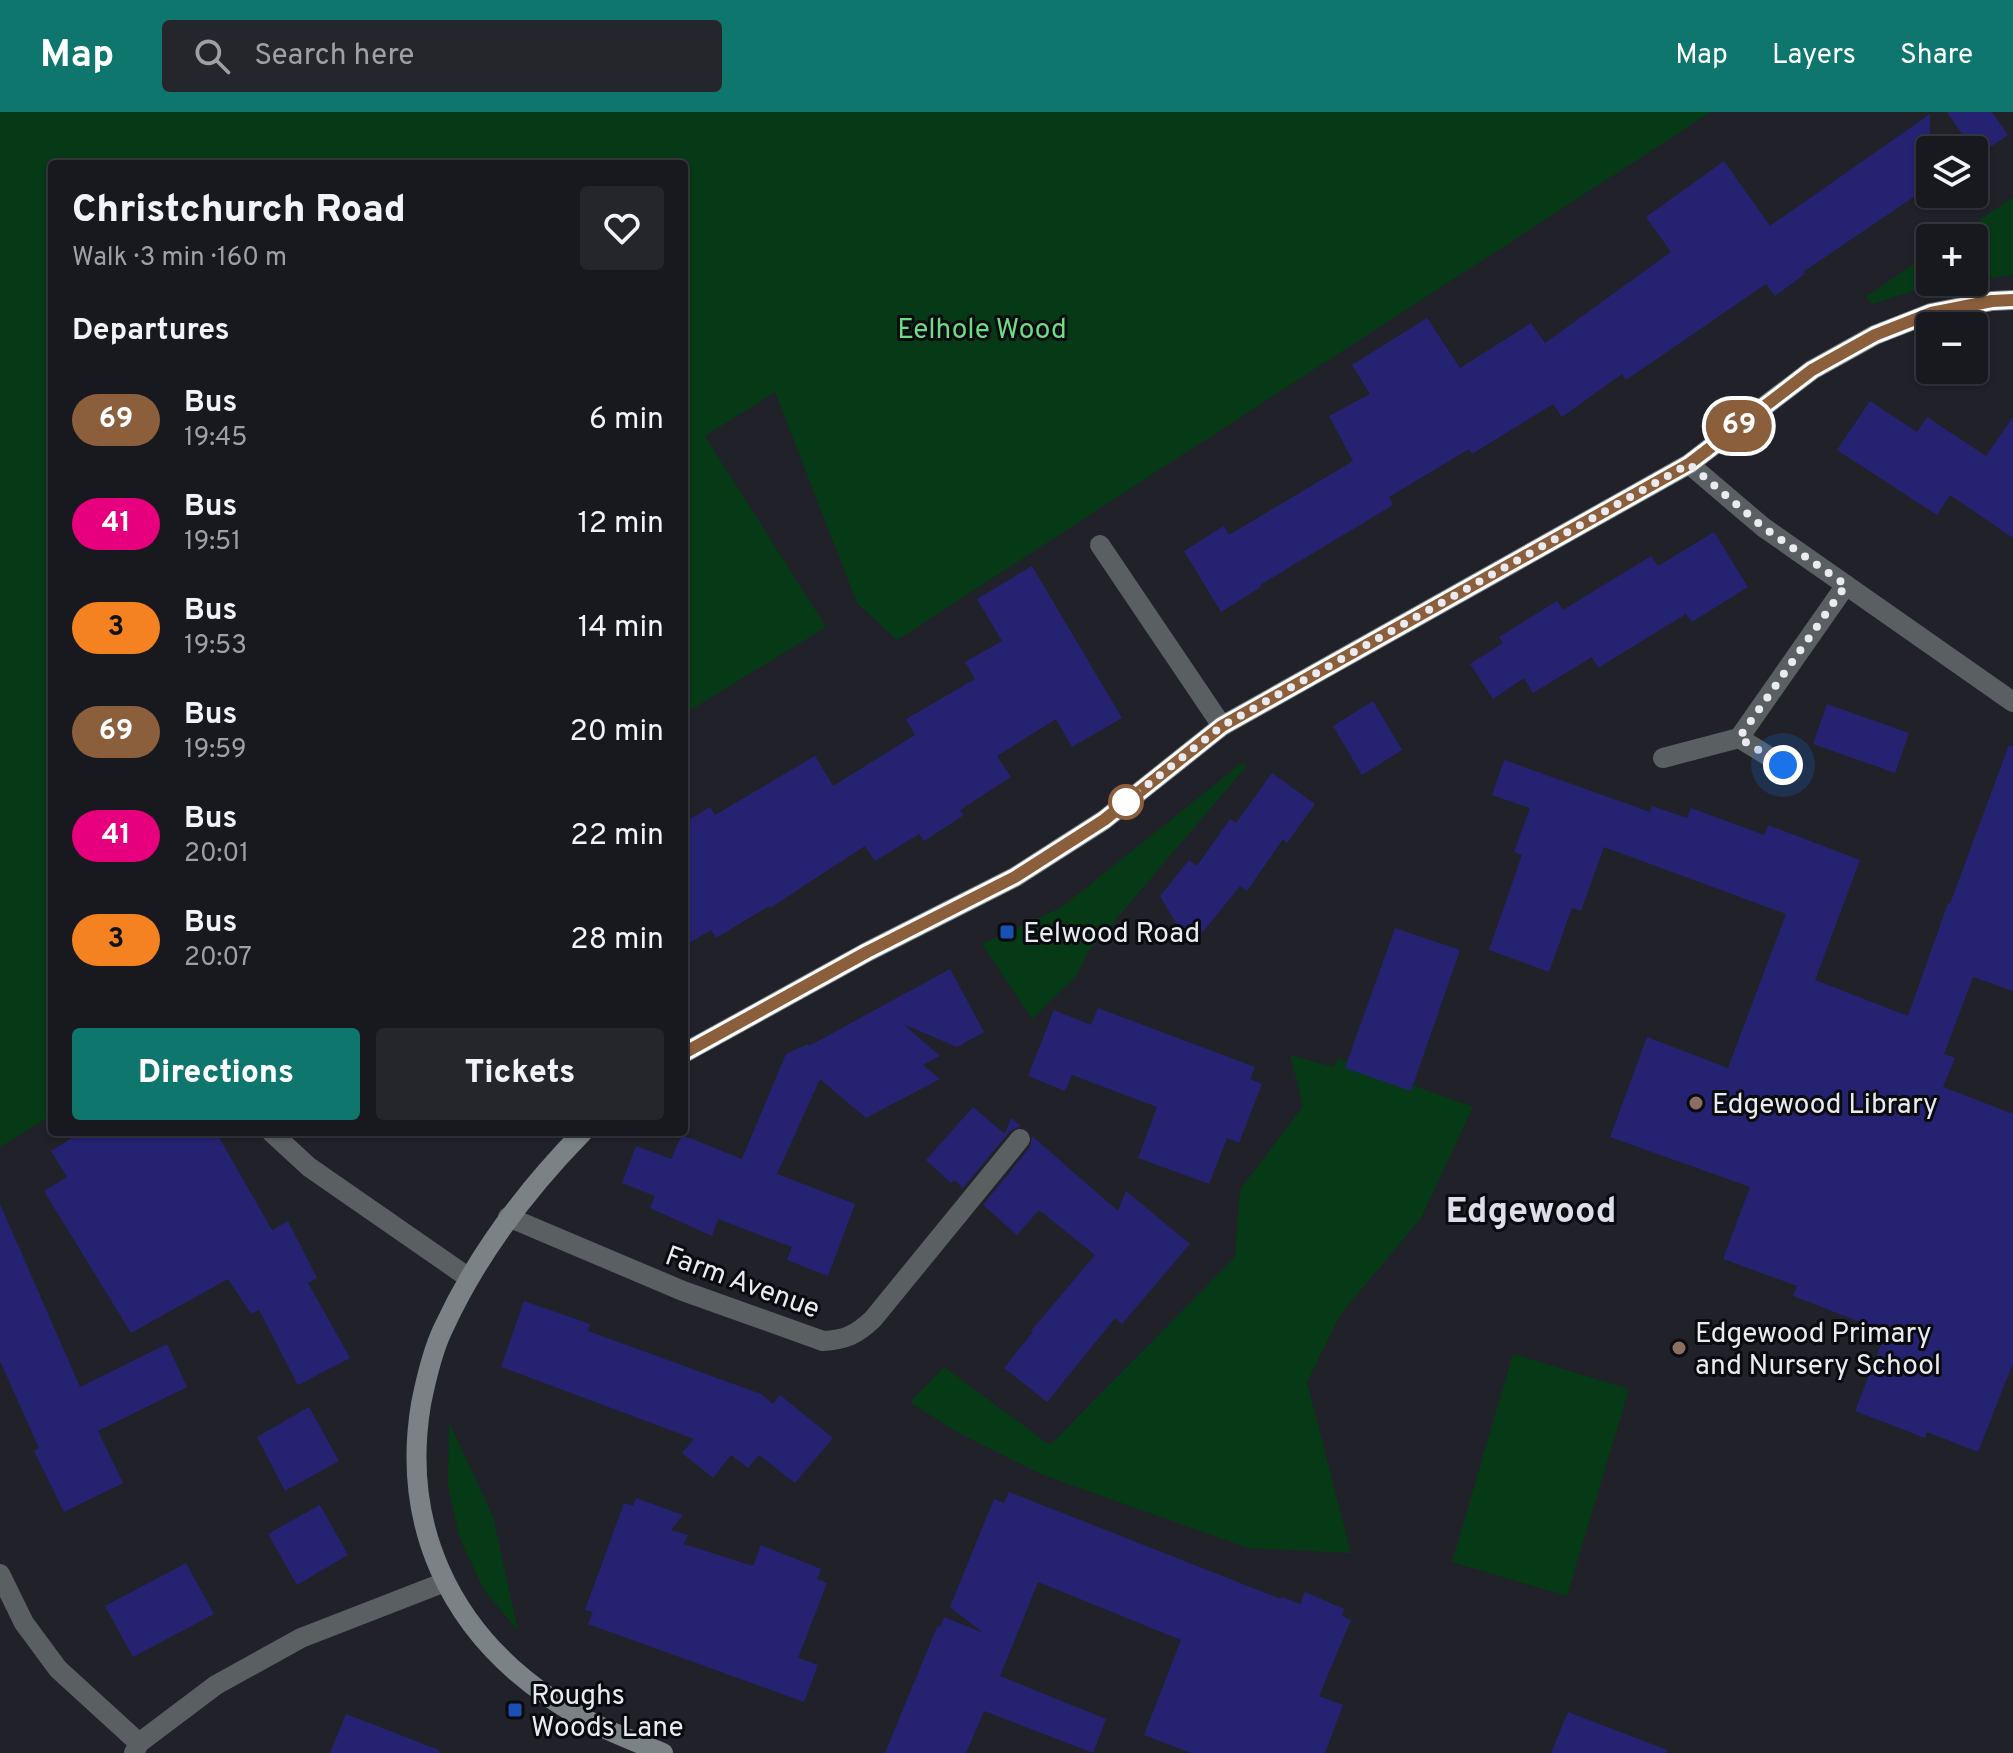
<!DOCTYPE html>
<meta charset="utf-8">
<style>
:root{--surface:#18191f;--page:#25262c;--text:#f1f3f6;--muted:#9fa0a4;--line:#36383d;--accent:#0f766e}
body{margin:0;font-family:Overpass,sans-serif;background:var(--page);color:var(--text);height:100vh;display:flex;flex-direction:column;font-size:30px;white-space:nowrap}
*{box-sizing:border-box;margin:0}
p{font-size:26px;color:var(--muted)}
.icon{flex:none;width:44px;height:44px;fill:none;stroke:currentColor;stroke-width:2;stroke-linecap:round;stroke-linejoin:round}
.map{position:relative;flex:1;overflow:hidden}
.details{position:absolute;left:48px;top:48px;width:640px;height:976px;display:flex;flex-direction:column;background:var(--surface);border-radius:8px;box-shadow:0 2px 6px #0004,0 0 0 2px var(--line)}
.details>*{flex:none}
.badge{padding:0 16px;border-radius:26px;font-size:28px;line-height:52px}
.buttons{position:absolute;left:1916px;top:24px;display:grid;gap:16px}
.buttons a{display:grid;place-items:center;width:72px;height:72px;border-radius:8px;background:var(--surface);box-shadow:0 2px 6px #0004,0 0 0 2px var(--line);font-size:40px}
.you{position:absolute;width:40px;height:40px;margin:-20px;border:6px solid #fff;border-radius:50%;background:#1a73e8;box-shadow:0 0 0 12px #1a73e833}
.map>.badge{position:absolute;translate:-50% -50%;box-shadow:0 0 0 4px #fff}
h2{padding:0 24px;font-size:30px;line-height:72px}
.round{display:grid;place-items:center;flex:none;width:84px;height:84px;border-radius:8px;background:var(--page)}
.summary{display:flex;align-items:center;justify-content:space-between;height:136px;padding:0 24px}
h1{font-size:38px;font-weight:800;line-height:60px}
.button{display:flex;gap:16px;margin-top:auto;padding:16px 24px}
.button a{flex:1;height:92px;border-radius:8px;background:var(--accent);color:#fff;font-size:32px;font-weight:800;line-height:92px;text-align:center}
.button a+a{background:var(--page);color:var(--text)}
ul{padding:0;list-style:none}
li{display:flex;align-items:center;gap:24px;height:104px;padding:0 24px}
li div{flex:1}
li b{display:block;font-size:30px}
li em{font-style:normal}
li .badge{min-width:88px;font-weight:700;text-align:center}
header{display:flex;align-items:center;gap:48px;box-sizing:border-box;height:112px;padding:0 40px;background:var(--accent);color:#fff}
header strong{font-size:38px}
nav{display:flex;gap:44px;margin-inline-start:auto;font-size:28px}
.search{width:560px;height:72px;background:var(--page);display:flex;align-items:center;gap:20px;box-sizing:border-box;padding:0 28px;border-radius:8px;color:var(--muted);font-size:30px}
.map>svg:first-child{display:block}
.green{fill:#063a17}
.building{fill:#252371}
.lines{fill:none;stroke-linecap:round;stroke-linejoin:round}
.street{stroke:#5a5f61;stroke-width:20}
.secondary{stroke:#7a8285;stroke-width:20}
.line-casing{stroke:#fff;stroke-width:18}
.line{stroke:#8b5e3c;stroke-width:12}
.walk{stroke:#e9ebf0;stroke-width:8;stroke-dasharray:0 14.4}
.stop-dot{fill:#fff;stroke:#8b5e3c;stroke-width:4}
.transit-dot{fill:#1a4fb4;stroke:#0a0b0f;stroke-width:3}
.education-dot{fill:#8d6e63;stroke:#0a0b0f;stroke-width:3}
.labels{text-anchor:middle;stroke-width:6;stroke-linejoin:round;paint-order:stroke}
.park-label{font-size:28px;fill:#6cdc85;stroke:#0a0b0f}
.poi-label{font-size:28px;fill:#e9ebf0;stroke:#0a0b0f;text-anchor:start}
.street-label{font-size:28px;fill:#e9ebf0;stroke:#0a0b0f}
.district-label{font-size:36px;font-weight:bold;fill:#dcdee9;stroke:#0a0b0f}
</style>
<header>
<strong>Map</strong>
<div class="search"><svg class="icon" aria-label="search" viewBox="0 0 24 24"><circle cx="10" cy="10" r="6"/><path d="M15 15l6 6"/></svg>Search here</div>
<nav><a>Map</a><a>Layers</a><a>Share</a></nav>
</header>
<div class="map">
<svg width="2013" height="1641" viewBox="0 0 2013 1641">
<rect width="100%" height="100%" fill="#202129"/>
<g class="green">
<path d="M 0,0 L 1711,0 L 897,528 L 857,491 L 775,280 L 705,324 L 826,515 L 684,602 L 684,52 L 52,52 L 52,1003 L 0,1035 Z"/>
<path d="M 2013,85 L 2013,163 L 1974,168 L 1974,126 L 1953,126 Z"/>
<path d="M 1930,141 L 1930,170 L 1956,170 L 1932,173 L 1873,192 L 1866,185 Z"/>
<path d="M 1243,650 L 1246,655 L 1088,840 L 1077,863 L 1032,907 L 982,832 L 1062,795 Z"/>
<path d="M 1290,943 L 1333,955 L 1338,946 L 1473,995 L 1421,1106 L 1340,1203 L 1307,1270 L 1351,1441 L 1248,1436 L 1043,1363 L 955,1319 L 910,1290 L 944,1255 L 1050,1333 L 1235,1145 L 1240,1078 L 1303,994 Z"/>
<path d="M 1513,1242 L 1629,1277 L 1567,1484 L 1452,1450 Z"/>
<path d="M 449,1310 L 493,1404 L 518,1519 L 484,1478 L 459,1424 L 448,1375 Z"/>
</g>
<g class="building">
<path d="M 1947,0 L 1992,0 L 2008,23 L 1977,44 Z"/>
<path d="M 1930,2 L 1930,74 L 1803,160 L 1805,162 L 1775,184 L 1766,172 L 1626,268 L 1622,262 L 1562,305 L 1553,292 L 1472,342 L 1469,337 L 1389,385 L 1393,393 L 1260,473 L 1261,475 L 1221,500 L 1184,439 L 1224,414 L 1229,423 L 1353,349 L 1329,304 L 1370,282 L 1352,253 L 1427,206 L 1460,256 L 1531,211 L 1545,231 L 1671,140 L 1646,105 L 1724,49 L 1770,114 Z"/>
<path d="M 1870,289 L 1917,320 L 1927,305 L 1986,344 L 2013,305 L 2013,426 L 1950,383 L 1937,403 L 1837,338 Z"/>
<path d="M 1714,420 L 1748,475 L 1692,510 L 1686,502 L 1598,556 L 1592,545 L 1533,581 L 1524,566 L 1493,587 L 1470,552 L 1503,531 L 1499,525 L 1557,489 L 1563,498 L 1651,444 L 1658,454 Z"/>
<path d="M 1032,454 L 1122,606 L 1072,635 L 1056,607 L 997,644 L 1011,665 L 960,698 L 964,703 L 924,729 L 919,722 L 875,749 L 865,734 L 770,796 L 769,794 L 716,826 L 711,818 L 684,834 L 684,711 L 710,695 L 715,703 L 815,644 L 833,674 L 915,623 L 906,607 L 975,567 L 965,550 L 1002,529 L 977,487 Z"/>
<path d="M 1373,589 L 1402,638 L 1362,663 L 1333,614 Z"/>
<path d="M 1827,592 L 1909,621 L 1895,661 L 1813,632 Z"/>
<path d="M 2009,633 L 2013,634 L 2013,879 L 1973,865 L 1944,942 L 1955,946 L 1943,975 L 2013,1002 L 2013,1251 L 1978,1340 L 1927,1320 L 1925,1326 L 1855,1299 L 1886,1220 L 1793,1184 L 1797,1174 L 1723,1147 L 1750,1075 L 1610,1025 L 1647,925 L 1728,956 L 1786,802 L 1604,735 L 1581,799 L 1572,796 L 1549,860 L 1489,838 L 1522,743 L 1514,740 L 1530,696 L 1492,683 L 1504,648 L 1650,700 L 1652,694 L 1687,706 L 1691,696 L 1764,723 L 1768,713 L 1860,748 L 1815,868 L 1908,904 L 1948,791 L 1950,792 Z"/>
<path d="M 1272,661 L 1315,692 L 1287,731 L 1283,727 L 1247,779 L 1240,774 L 1202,821 L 1197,817 L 1187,830 L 1160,784 L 1189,748 L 1197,754 L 1230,707 L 1236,711 Z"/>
<path d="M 1395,816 L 1460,838 L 1411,979 L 1345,956 Z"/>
<path d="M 950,857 L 984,920 L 957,935 L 903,912 L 940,944 L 923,953 L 940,967 L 866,1006 L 820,967 L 777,1062 L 855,1092 L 828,1164 L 787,1148 L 792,1135 L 718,1107 L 712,1124 L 650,1096 L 655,1084 L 622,1071 L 636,1034 L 671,1047 L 682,1023 L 742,1047 L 786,942 L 808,932 L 809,934 Z"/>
<path d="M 1098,896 L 1255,955 L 1250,967 L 1262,972 L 1239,1031 L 1227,1026 L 1209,1072 L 1138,1046 L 1157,995 L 1072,963 L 1065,979 L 1028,964 L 1054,898 L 1091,913 Z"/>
<path d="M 973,995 L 1005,1022 L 1011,1006 L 1021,1014 L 1010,1019 L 963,1076 L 954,1068 L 951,1071 L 926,1048 Z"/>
<path d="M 82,1020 L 216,1020 L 272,1118 L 288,1109 L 317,1166 L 308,1171 L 350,1246 L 298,1273 L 259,1198 L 251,1202 L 228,1167 L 131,1221 L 44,1079 L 67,1065 L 51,1039 Z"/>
<path d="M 1032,1024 L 1118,1099 L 1126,1079 L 1190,1132 L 1122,1212 L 1115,1206 L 1047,1290 L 1004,1256 L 1033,1220 L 1031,1219 L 1095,1143 L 1039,1098 L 1017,1123 L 983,1093 L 1030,1035 Z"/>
<path d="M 0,1092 L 80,1275 L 167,1232 L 187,1275 L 98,1319 L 123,1371 L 64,1400 L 34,1339 L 39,1336 L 0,1249 Z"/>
<path d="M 524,1189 L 590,1212 L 588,1219 L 761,1282 L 773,1292 L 780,1283 L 833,1326 L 795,1371 L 759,1343 L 748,1356 L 731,1343 L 713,1366 L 682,1341 L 694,1327 L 501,1255 Z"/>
<path d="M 309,1295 L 339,1349 L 285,1379 L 257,1325 Z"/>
<path d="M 1009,1380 L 1281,1487 L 1282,1485 L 1300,1492 L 1305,1480 L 1344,1497 L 1342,1504 L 1351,1508 L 1319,1584 L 1343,1593 L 1325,1641 L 1191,1641 L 1144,1623 L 1181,1528 L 1038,1470 L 1000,1564 L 1106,1607 L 1093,1641 L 984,1599 L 966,1641 L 885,1641 L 937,1515 L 940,1515 L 944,1505 L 983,1521 L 950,1495 L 994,1387 L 1004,1391 Z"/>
<path d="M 636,1386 L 683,1403 L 671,1418 L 688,1423 L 684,1432 L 753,1454 L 761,1433 L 821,1457 L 817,1467 L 827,1471 L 798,1546 L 818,1553 L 804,1590 L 588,1512 L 593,1500 L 585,1498 L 624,1391 L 633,1394 Z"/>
<path d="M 320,1393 L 348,1443 L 297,1473 L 268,1422 Z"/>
<path d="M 186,1451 L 214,1502 L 133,1545 L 105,1494 Z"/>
<path d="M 1568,1600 L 1667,1638 L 1666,1641 L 1551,1641 Z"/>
<path d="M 346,1602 L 439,1638 L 439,1641 L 330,1641 Z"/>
</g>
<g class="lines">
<g class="street">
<path d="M 1689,352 L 1763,415 L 2013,590"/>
<path d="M 1100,433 L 1222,614"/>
<path d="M 1739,626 L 1846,473"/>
<path d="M 1663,646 L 1739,626 L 1783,653"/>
<path d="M 271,1020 L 309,1055 L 469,1166"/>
<path d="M 508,1105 L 683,1179 L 823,1229 C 846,1228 857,1222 873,1207 L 1020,1027"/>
<path d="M 0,1462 L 24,1511 L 58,1557 L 139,1631"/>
<path d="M 134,1641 L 139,1631 L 216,1573 L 301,1526 L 445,1470"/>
</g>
<g class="secondary">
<path d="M 684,941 L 867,840 L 1015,765 L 1104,708 L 1222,614 L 1689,352 L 1812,258 L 1875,223 L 1931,201 L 1992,189 L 2013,188"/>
<path d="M 583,1020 C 526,1078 477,1143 443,1217 C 432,1240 426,1267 421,1292 C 401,1412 449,1517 549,1585 C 584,1610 623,1625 663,1641"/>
</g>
</g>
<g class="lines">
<g class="line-casing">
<path id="line" d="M 684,941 L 867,840 L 1015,765 L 1104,708 L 1222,614 L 1689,352 L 1812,258 L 1875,223 L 1931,201 L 1992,189 L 2013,188"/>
</g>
<use href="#line" class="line"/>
<path class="walk" d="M 1126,690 L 1222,614 L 1689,352 L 1763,415 L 1846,473 L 1739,626 L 1783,653"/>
</g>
<circle class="stop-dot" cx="1126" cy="690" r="16"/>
<g class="transit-dot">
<rect x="999" y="812" width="16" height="16" rx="4"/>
<rect x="507" y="1590" width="16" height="16" rx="4"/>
</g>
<g class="education-dot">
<circle cx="1696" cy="991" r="8"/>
<circle cx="1679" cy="1236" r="8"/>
</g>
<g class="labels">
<g class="park-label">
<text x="982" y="226">Eelhole Wood</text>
</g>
<g class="poi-label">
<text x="1023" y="830">Eelwood Road</text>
<text x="1712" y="1001">Edgewood Library</text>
<text x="1695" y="1230">Edgewood Primary<tspan x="1695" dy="32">and Nursery School</tspan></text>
<text x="531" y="1592">Roughs<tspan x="531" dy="32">Woods Lane</tspan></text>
</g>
<g class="street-label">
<text transform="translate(743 1169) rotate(20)" y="10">Farm Avenue</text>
</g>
<g class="district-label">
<text x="1531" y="1110">Edgewood</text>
</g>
</g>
</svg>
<div class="buttons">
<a><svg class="icon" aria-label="layers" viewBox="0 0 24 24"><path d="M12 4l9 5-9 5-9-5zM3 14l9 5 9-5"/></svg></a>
<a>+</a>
<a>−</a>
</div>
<div class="you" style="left:1783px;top:653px"></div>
<b class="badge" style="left:1739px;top:314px;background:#8b5e3c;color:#fff">69</b>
<section class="details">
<div class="summary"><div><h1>Christchurch Road</h1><p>Walk · 3 min · 160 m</p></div><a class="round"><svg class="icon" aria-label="heart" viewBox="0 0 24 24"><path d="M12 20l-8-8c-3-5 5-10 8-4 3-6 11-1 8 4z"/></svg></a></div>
<h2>Departures</h2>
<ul>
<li><span class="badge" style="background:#8b5e3c;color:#fff">69</span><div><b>Bus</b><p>19:45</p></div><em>6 min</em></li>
<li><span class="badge" style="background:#e6007e;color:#fff">41</span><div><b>Bus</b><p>19:51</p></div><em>12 min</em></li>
<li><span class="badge" style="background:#f58220;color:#111">3</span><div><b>Bus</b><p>19:53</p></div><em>14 min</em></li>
<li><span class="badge" style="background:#8b5e3c;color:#fff">69</span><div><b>Bus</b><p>19:59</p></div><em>20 min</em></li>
<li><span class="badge" style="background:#e6007e;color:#fff">41</span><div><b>Bus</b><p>20:01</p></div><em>22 min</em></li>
<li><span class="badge" style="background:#f58220;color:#111">3</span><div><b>Bus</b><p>20:07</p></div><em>28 min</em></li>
</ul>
<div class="button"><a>Directions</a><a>Tickets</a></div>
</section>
</div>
